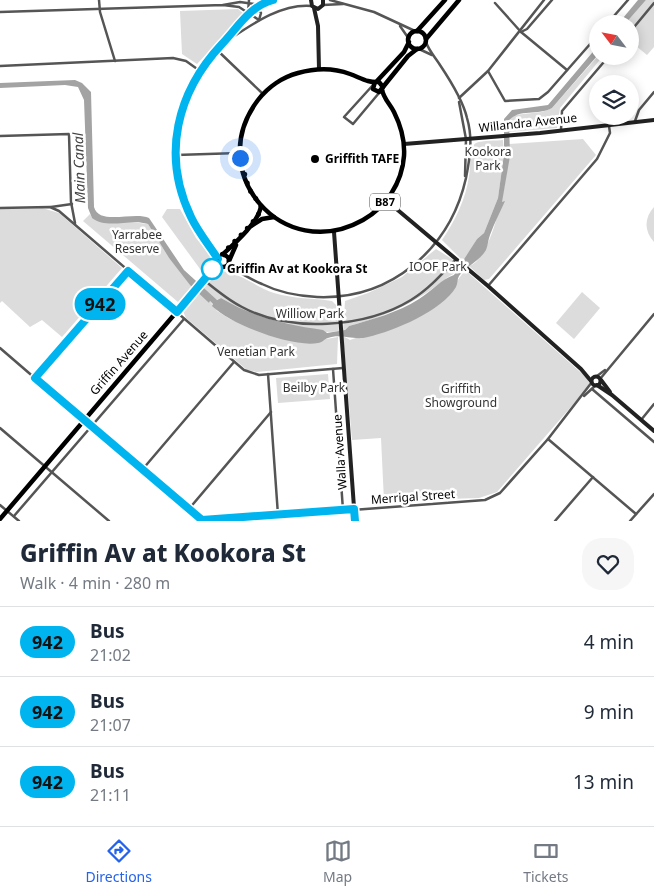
<!DOCTYPE html>
<meta charset="utf-8">
<style>
:root{--surface:#fff;--page:#f6f6f7;--text:#1f2937;--muted:#747a83;--line:#e0e1e3;--accent:#2563eb}
body{margin:0;font-family:"Noto Sans",sans-serif;background:var(--page);color:var(--text);height:100vh;display:flex;flex-direction:column;font-size:19px;white-space:nowrap}
*{box-sizing:border-box;margin:0}
p{font-size:16px;color:var(--muted)}
.icon{flex:none;width:28px;height:28px;fill:none;stroke:currentColor;stroke-width:2;stroke-linecap:round;stroke-linejoin:round}
.map{position:relative;height:521px;overflow:hidden}
.drawer{display:flex;flex-direction:column;background:var(--surface);flex:1}
.drawer>*{flex:none}
.badge{padding:0 10px;border-radius:16px;font-size:18px;line-height:32px}
.needle{width:32px;rotate:302deg}
.controls{position:absolute;left:589px;top:15px;display:grid;gap:10px}
.controls a{display:grid;place-items:center;width:50px;height:50px;border-radius:50%;background:var(--surface);box-shadow:0 2px 12px #0003;font-size:25px}
.you{position:absolute;width:25px;height:25px;margin:-12px;border:4px solid #fff;border-radius:50%;background:#1a73e8;box-shadow:0 0 0 8px #1a73e833}
.map>.badge{position:absolute;translate:-50% -50%;box-shadow:0 0 0 2px #fff}
.round{display:grid;place-items:center;flex:none;width:52px;height:52px;border-radius:20px;background:var(--page)}
.overview{display:flex;align-items:center;justify-content:space-between;height:85px;padding:0 20px}
h1{font-size:24px;font-weight:800;line-height:38px}
ul{padding:0;list-style:none}
li{display:flex;align-items:center;gap:15px;height:70px;padding:0 20px;border-top:1px solid var(--line)}
li div{flex:1}
li b{display:block;font-size:19px}
li em{font-style:normal}
li .badge{min-width:55px;font-weight:700;text-align:center}
.dock{display:flex;justify-content:space-around;align-items:center;height:70px;border-top:1px solid var(--line);background:var(--surface);font-size:14px;color:var(--muted)}
.dock a{display:grid;justify-items:center;gap:2px}
.dock .active{color:var(--accent)}
.map>svg:first-child{display:block}
.green{fill:#dcdcdc}
.water{fill:#a3a3a3}
.lines{fill:none;stroke-linecap:round;stroke-linejoin:round}
.street{stroke:#555;stroke-width:2.5}
.secondary{stroke:#222;stroke-width:4}
.primary{stroke:#000;stroke-width:4.5}
.line-casing{stroke:#fff;stroke-width:11}
.line{stroke:#00b5ef;stroke-width:8}
.walk{stroke:#000;stroke-width:5;stroke-dasharray:0 9}
.poi-dot{fill:#000;stroke:#fff;stroke-width:2}
.stop-dot{fill:#fff;stroke:#00b5ef;stroke-width:2.5}
.labels{text-anchor:middle;stroke-width:5;stroke-linejoin:round;paint-order:stroke}
.shield{fill:#fff;stroke:#4c4c4c;stroke-width:1}
.shield-label{font-size:11px;font-weight:bold;fill:#000}
.street-label{font-size:12px;fill:#000;stroke:#fff}
.park-label{font-size:12px;fill:#333;stroke:#fff}
.poi-label{font-size:12px;font-weight:bold;fill:#000;stroke:#fff;text-anchor:start}
.stop-label{font-size:12px;font-weight:bold;fill:#000;stroke:#fff;text-anchor:start}
.water-label{font-size:14px;font-style:italic;fill:#444;stroke:#fff}
</style>
<div class="map">
<svg width="654" height="521" viewBox="0 0 654 521">
<rect width="100%" height="100%" fill="#fff"/>
<g class="green">
<path d="M 646,0 L 654,0 L 654,47 L 647,55 L 630,41 L 630,24 L 625,24 Z"/>
<path d="M 238,9 L 244,14 L 197,64 L 182,54 L 180,11 Z"/>
<path d="M 598,56 L 603,56 L 560,108 L 557,128 L 508,132 L 509,121 L 514,115 L 542,112 L 552,108 Z"/>
<path d="M 583,139 L 596,155 L 489,279 L 484,280 L 469,266 C 494,259 510,168 509,144 Z"/>
<path d="M 503,140 L 504,154 L 498,198 L 484,233 L 477,239 L 464,262 L 442,240 C 455,221 466,199 469,176 C 471,168 468,148 476,143 C 483,140 496,141 503,140 Z"/>
<path d="M 654,207 L 654,242 C 644,231 644,218 654,207 Z"/>
<path d="M 42,208 L 59,213 L 122,268 L 62,337 L 42,320 L 30,327 L 2,301 L 0,303 L 0,209 Z"/>
<path d="M 167,209 L 180,209 L 196,238 L 214,260 L 203,273 L 162,217 Z"/>
<path d="M 90,214 L 92,218 L 148,224 L 169,258 L 192,286 L 178,302 L 83,221 Z"/>
<path d="M 436,249 L 452,259 L 461,267 C 455,274 450,275 443,281 C 411,305 387,316 349,326 L 343,331 L 345,301 L 368,293 L 402,277 Z"/>
<path d="M 465,270 L 587,378 L 590,385 L 497,492 L 479,498 L 384,501 L 381,438 L 352,440 L 343,336 L 350,340 L 426,313 L 444,299 Z"/>
<path d="M 220,271 C 239,272 256,287 274,293 C 294,299 313,298 332,301 L 336,305 L 339,331 C 305,337 250,315 221,298 L 216,300 L 201,287 L 213,274 Z"/>
<path d="M 197,290 L 209,303 L 210,301 L 217,311 L 230,319 L 272,336 L 303,343 L 338,337 L 337,364 L 257,372 L 247,370 L 186,318 L 182,309 Z"/>
<path d="M 582,292 L 600,308 L 574,339 L 556,323 Z"/>
<path d="M 328,374 L 330,399 L 278,403 L 276,378 Z"/>
</g>
<g class="water">
<path d="M 638,0 L 646,0 L 625,24 L 618,24 Z"/>
<path d="M 597,47 L 597,56 L 552,108 C 539,116 518,108 509,121 L 510,156 L 502,202 L 505,201 C 500,212 494,224 490,235 C 488,240 488,245 486,250 C 478,263 467,265 459,276 C 457,279 458,283 456,287 C 442,311 394,331 368,337 C 353,341 341,333 328,338 C 324,339 322,343 318,343 C 292,348 230,324 212,306 L 213,304 L 210,301 L 209,303 L 190,285 L 169,258 L 148,224 C 130,218 108,230 92,218 L 88,208 L 84,100 L 78,87 L 65,85 L 0,88 L 0,83 L 75,80 L 82,83 L 91,92 L 94,207 C 99,226 134,211 149,218 L 184,270 L 217,300 L 221,298 C 253,317 286,325 323,330 L 327,333 L 345,330 L 349,326 C 373,319 397,313 419,299 C 431,292 441,279 454,275 L 477,239 L 484,233 L 498,198 L 504,154 L 504,119 L 512,110 L 548,105 Z"/>
</g>
<g class="lines">
<g class="street">
<path d="M 99,0 L 100,12 L 115,61"/>
<path d="M 330,0 L 374,12 L 415,31"/>
<path d="M 495,3 L 521,32 L 567,70"/>
<path d="M 323,5 L 343,4"/>
<path d="M 0,12 L 223,5 L 239,7 L 259,20 L 261,13 L 254,4 L 240,2 L 223,5"/>
<path d="M 248,13 L 249,0"/>
<path d="M 607,24 L 628,0"/>
<path d="M 400,26 L 409,39"/>
<path d="M 521,32 L 527,29 L 552,0"/>
<path d="M 630,32 L 654,3"/>
<path d="M 227,41 C 251,25 281,3 312,6"/>
<path d="M 419,49 L 432,55"/>
<path d="M 217,50 L 263,94"/>
<path d="M 0,66 L 173,58 L 186,61 L 200,71"/>
<path d="M 488,71 L 505,101 L 539,99 L 548,92 L 598,35"/>
<path d="M 373,85 L 344,117 L 353,124 L 379,93"/>
<path d="M 459,98 L 488,71 L 544,0"/>
<path d="M 459,102 L 466,139 L 465,176"/>
<path d="M 635,121 L 639,110 L 654,92"/>
<path d="M 561,130 L 562,111 L 609,56"/>
<path d="M 0,136 L 69,134 L 71,202 L 75,223"/>
<path d="M 176,155 L 239,153"/>
<path d="M 51,207 L 72,204"/>
<path d="M 0,208 L 50,207 L 59,211 L 244,370 L 259,375 L 343,368"/>
<path d="M 210,245 L 218,259"/>
<path d="M 221,256 C 212,245 202,235 195,223 C 167,176 172,116 200,70 C 207,59 217,51 225,41 C 239,24 252,5 274,0"/>
<path d="M 229,262 L 243,273"/>
<path d="M 224,267 C 237,269 249,279 262,284 C 278,292 298,296 317,297 C 391,300 450,249 466,178 C 470,158 473,138 467,118 C 463,100 450,80 440,65 C 435,57 429,51 426,42"/>
<path d="M 204,280 C 216,290 228,300 242,307 C 290,333 365,328 411,300 C 429,289 442,274 456,259"/>
<path d="M 488,286 L 597,159 L 610,133 L 609,126"/>
<path d="M 0,348 L 188,510 L 198,518 L 206,521 L 485,500 L 500,493 L 548,439 L 592,382"/>
<path d="M 333,369 L 343,510"/>
<path d="M 268,374 L 278,515"/>
<path d="M 597,376 L 605,370"/>
<path d="M 35,378 L 128,271"/>
<path d="M 600,379 L 654,314"/>
<path d="M 592,389 L 654,442"/>
<path d="M 584,396 L 596,385"/>
<path d="M 641,420 L 654,404"/>
<path d="M 0,428 L 109,521"/>
<path d="M 548,439 L 636,514"/>
<path d="M 142,470 L 234,362"/>
<path d="M 0,505 L 19,521"/>
<path d="M 188,510 L 271,412"/>
<path d="M 14,516 L 184,319"/>
<path d="M 555,521 L 593,477"/>
<path d="M 630,521 L 654,494"/>
</g>
<g class="secondary">
<path d="M 311,0 L 312,6 L 318,9 L 323,5 L 323,0"/>
<path d="M 314,8 L 318,26 L 319,69"/>
<path d="M 404,144 L 540,133 L 654,120"/>
<path d="M 387,201 L 488,286 L 581,369 L 591,381"/>
<path d="M 334,232 L 355,521"/>
<circle cx="596" cy="381" r="4.5"/>
<path d="M 601,380 L 610,392"/>
<path d="M 597,385 L 612,395 L 654,431"/>
</g>
<g class="primary">
<path d="M 417,31 L 445,0"/>
<circle cx="417" cy="40" r="9"/>
<path d="M 426,39 L 459,0"/>
<path d="M 377,81 L 404,52 L 409,42"/>
<path d="M 375,82 L 373,89 L 379,92 L 383,87 L 379,82 C 368,83 361,78 350,74 C 334,68 316,68 298,73 C 283,77 268,87 258,100 C 203,172 283,265 363,220 C 386,207 402,183 404,156 C 405,141 401,126 394,112 C 390,104 383,98 382,89"/>
<path d="M 383,87 L 408,56 L 417,49"/>
<path d="M 251,226 L 262,219 L 274,217"/>
<path d="M 222,255 C 234,244 259,222 261,206"/>
<circle cx="223" cy="261" r="6"/>
<path d="M 229,261 L 236,245"/>
<path d="M 0,519 L 208,275 L 217,260"/>
</g>
</g>
<g class="lines">
<g class="line-casing">
<path id="line" d="M 273,0 C 250,6 238,27 222,44 C 177,92 161,155 191,217 C 198,232 209,245 218,259 L 208,275 L 177,312 L 128,271 L 35,378 L 202,520 L 354,509 L 355,521"/>
</g>
<use href="#line" class="line"/>
<path class="walk" d="M 212,269 C 224,247 248,233 261,210 L 261,206 L 249,189 L 240,158"/>
</g>
<circle class="poi-dot" cx="315" cy="159" r="5"/>
<circle class="stop-dot" cx="212" cy="269" r="10"/>
<g class="labels">
<rect class="shield" x="370" y="193.5" width="30" height="17" rx="4"/>
<g class="shield-label">
<text x="385" y="206">B87</text>
</g>
<g class="street-label">
<text transform="translate(528 123) rotate(-6)" y="4">Willandra Avenue</text>
<text transform="translate(119 363) rotate(-49)" y="4">Griffin Avenue</text>
<text transform="translate(340 452) rotate(-94)" y="4">Walla Avenue</text>
<text transform="translate(413 497) rotate(-4)" y="4">Merrigal Street</text>
</g>
<g class="park-label">
<text x="488" y="156">Kookora<tspan x="488" dy="14">Park</tspan></text>
<text x="137" y="239">Yarrabee<tspan x="137" dy="14">Reserve</tspan></text>
<text x="438" y="271">IOOF Park</text>
<text x="310" y="318">Williow Park</text>
<text x="256" y="356">Venetian Park</text>
<text x="314" y="392">Beilby Park</text>
<text x="461" y="393">Griffith<tspan x="461" dy="14">Showground</tspan></text>
</g>
<g class="poi-label">
<text x="325" y="163">Griffith TAFE</text>
</g>
<g class="stop-label">
<text x="227" y="273">Griffin Av at Kookora St</text>
</g>
<g class="water-label">
<text transform="translate(79 168) rotate(-92)" y="5">Main Canal</text>
</g>
</g>
</svg>
<div class="controls">
<a><svg class="needle" viewBox="-14 -14 28 28"><path d="M0-13l5 13h-10z" fill="#e53935"/><path d="M0 13l5-13h-10z" fill="#747a83"/></svg></a>
<a><svg class="icon" aria-label="layers" viewBox="0 0 24 24"><path d="M12 4l9 5-9 5-9-5zM3 14l9 5 9-5"/></svg></a>
</div>
<div class="you" style="left:240px;top:158px"></div>
<b class="badge" style="left:100px;top:304px;background:#00b5ef;color:#111">942</b>
</div>
<section class="drawer">
<div class="overview"><div><h1>Griffin Av at Kookora St</h1><p>Walk · 4 min · 280 m</p></div><a class="round"><svg class="icon" aria-label="heart" viewBox="0 0 24 24"><path d="M12 20l-8-8c-3-5 5-10 8-4 3-6 11-1 8 4z"/></svg></a></div>
<ul>
<li><span class="badge" style="background:#00b5ef;color:#111">942</span><div><b>Bus</b><p>21:02</p></div><em>4 min</em></li>
<li><span class="badge" style="background:#00b5ef;color:#111">942</span><div><b>Bus</b><p>21:07</p></div><em>9 min</em></li>
<li><span class="badge" style="background:#00b5ef;color:#111">942</span><div><b>Bus</b><p>21:11</p></div><em>13 min</em></li>
</ul>
</section>
<nav class="dock">
<a class="active"><svg class="icon" aria-label="directions" viewBox="0 0 24 24"><path d="M12 3l9 9-9 9-9-9zM9 14v-3h6M13 9l2 2-2 2"/></svg>Directions</a>
<a><svg class="icon" aria-label="map" viewBox="0 0 24 24"><path d="M3 6l6-2 6 2 6-2v14l-6 2-6-2-6 2zM9 4v14M15 6v14"/></svg>Map</a>
<a><svg class="icon" aria-label="tickets" viewBox="0 0 24 24"><path d="M3 7h18v10H3zM15 7v10"/></svg>Tickets</a>
</nav>
